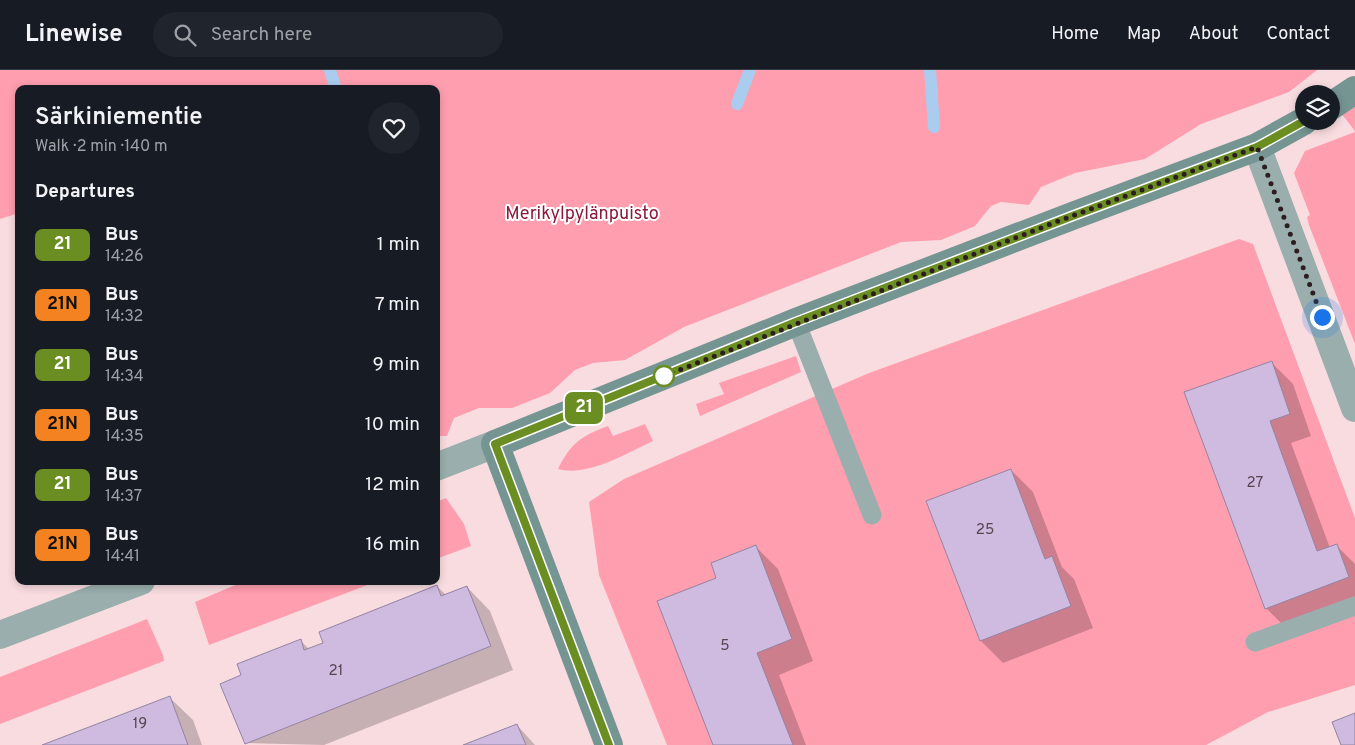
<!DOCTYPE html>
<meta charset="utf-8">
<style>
:root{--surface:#171b24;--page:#20242c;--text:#f1f3f6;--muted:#9ea1a6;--line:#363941}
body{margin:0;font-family:Overpass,sans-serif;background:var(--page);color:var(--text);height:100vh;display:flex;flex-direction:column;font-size:19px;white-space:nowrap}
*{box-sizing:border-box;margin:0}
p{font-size:16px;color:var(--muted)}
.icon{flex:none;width:28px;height:28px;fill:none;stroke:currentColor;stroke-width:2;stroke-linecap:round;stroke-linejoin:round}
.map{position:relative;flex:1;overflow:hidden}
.sheet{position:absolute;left:15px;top:15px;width:425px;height:500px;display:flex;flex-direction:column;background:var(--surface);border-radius:10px;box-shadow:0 2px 8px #0003}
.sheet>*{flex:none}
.badge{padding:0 10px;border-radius:8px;font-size:18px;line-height:32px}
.tools{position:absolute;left:1295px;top:15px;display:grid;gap:10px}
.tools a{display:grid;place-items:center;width:45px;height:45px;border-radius:50%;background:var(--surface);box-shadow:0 2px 8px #0003;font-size:25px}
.you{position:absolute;width:25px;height:25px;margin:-12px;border:4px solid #fff;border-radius:50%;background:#1a73e8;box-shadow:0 0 0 8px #1a73e833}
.map>.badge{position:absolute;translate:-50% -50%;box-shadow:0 0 0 2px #fff}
h2{padding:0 20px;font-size:19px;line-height:45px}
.round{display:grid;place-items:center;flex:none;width:52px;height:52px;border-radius:26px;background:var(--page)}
.head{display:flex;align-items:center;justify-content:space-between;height:85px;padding:0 20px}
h1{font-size:24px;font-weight:600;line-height:38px}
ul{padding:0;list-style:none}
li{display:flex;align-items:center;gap:15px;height:60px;padding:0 20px}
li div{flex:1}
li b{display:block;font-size:19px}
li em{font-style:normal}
li .badge{min-width:55px;font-weight:700;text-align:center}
header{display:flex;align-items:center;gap:30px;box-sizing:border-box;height:70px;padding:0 25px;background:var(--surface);border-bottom:1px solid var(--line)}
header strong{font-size:24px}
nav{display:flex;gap:28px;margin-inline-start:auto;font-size:18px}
.search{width:350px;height:45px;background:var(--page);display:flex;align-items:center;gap:12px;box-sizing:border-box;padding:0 18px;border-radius:28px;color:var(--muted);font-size:19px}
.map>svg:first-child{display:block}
.green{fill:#ff9eaf}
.shadow{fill:#0003}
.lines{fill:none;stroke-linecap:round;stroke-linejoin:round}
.stream{stroke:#ace;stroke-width:12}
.building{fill:#cebbdf;stroke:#9483a4}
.lane{stroke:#9aafad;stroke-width:19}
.street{stroke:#9aafad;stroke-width:28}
.secondary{stroke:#759592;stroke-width:28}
.line-casing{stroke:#fff;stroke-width:11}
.line{stroke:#6b8e23;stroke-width:8}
.walk{stroke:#2e1d20;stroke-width:5;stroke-dasharray:0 9}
.stop-dot{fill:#fff;stroke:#6b8e23;stroke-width:2.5}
.labels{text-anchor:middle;stroke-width:4;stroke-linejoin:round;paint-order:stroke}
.number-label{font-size:15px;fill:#564450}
.park-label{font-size:18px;fill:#881a3c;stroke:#fff}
</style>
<header>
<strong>Linewise</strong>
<div class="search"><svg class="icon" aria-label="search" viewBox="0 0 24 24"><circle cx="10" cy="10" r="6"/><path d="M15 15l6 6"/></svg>Search here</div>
<nav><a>Home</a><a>Map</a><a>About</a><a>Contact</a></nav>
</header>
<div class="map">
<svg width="1355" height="675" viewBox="0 0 1355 675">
<rect width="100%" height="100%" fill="#f9dce0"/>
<g class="green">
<path d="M 0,0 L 1317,0 L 1289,22 L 1201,54 L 1145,89 L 1075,103 L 1041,117 L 1029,135 L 1001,132 L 991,136 L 975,156 L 941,170 L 901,172 L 684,257 L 625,290 L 593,293 L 575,300 L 550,323 L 512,338 L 479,338 L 454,348 L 447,366 L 436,366 L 436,19 L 19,19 L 19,143 L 0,149 Z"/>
<path d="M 1355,25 L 1355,61 L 1337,38 Z"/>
<path d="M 1355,62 L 1355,274 L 1309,155 L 1307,147 L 1310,145 L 1294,103 L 1305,81 Z"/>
<path d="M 1239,169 L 1253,174 L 1355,448 L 1355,615 L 1268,642 L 1206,675 L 667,675 L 599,505 L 589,432 L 624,409 L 869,303 Z"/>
<path d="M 796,286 L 801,302 L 700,346 L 696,334 L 724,324 L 719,313 Z"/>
<path d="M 645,354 L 653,371 C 625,384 588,407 558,399 C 571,373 581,366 608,356 L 613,366 Z"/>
<path d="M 446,428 L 464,454 L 471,476 L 436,489 L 436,432 Z"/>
<path d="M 245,511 L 378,511 L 209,575 L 195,532 Z"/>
<path d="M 147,549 L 163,585 L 164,591 L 0,654 L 0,607 Z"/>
</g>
<g class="shadow">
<path d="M 1271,292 L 1293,314 L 1311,366 L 1291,373 L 1330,478 L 1337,476 L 1355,494 L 1355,535 L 1288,560 L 1266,538 L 1185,323 Z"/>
<path d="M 1011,400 L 1033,422 L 1062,497 L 1074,509 L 1093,558 L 1003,593 L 981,571 L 927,432 Z"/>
<path d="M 756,477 L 778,499 L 813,591 L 779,605 L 806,675 L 714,675 L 718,509 Z"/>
<path d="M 437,516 L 446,525 L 467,517 L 490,541 L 513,600 L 324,675 L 246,673 L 243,606 L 300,570 L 309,579 L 325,574 Z"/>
<path d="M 169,627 L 193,650 L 202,675 L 46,675 Z"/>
<path d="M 517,655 L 535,675 L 466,675 Z"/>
</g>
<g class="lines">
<g class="stream">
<path d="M 330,0 L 336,19"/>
<path d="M 930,0 L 934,57"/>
<path d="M 737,34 L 750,0"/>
</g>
</g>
<g class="building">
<path d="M 1272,291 L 1290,344 L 1270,351 L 1317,481 L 1337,474 L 1349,507 L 1265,539 L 1184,322 Z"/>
<path d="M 1011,399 L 1045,489 L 1052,486 L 1071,536 L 980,571 L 926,431 Z"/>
<path d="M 756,475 L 792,569 L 757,583 L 793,675 L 713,675 L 657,531 L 716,508 L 711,493 Z"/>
<path d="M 437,515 L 441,526 L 467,516 L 491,576 L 245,674 L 220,614 L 241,605 L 237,594 L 301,569 L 304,580 L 323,573 L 319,562 Z"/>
<path d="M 170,626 L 188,675 L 42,675 Z"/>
<path d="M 1355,643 L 1355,675 L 1341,675 L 1332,652 Z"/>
<path d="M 517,654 L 526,675 L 463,675 Z"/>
</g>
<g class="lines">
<g class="lane">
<path d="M 796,252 L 872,445"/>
<path d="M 1255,572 L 1355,536"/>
</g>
<g class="street">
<path d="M 1257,77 L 1355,338"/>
<path d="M 436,397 L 495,374"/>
<path d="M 0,565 L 141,511"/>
</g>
<g class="secondary">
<path d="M 1331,36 L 1355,20"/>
<path d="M 609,675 L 495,374 L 796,252 L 1075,145 L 1257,77 L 1304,51"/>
</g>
</g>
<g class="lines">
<g class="line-casing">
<path id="line" d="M 609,675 L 495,374 L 796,252 L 1075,145 L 1257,77 L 1304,51"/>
</g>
<use href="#line" class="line"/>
<path class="walk" d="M 664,306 L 1056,152 L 1257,77 L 1322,247"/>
</g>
<circle class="stop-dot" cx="664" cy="306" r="10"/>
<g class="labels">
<g class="number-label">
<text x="1255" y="417">27</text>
<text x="985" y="464">25</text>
<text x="725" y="580">5</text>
<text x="336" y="605">21</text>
<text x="140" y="658">19</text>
</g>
<g class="park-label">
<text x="582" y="149">Merikylpylänpuisto</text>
</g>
</g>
</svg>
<div class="tools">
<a><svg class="icon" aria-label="layers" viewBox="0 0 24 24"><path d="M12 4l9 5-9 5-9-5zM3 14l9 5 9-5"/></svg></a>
</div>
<div class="you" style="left:1322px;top:247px"></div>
<b class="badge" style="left:584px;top:338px;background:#6b8e23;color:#fff">21</b>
<section class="sheet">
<div class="head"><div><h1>Särkiniementie</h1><p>Walk · 2 min · 140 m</p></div><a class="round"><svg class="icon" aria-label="heart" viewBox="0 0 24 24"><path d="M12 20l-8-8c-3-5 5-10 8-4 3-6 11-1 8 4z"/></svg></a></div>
<h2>Departures</h2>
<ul>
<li><span class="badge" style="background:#6b8e23;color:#fff">21</span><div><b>Bus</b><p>14:26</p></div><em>1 min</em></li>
<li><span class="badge" style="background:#f58220;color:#111">21N</span><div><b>Bus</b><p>14:32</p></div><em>7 min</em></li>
<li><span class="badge" style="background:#6b8e23;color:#fff">21</span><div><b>Bus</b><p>14:34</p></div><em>9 min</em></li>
<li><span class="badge" style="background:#f58220;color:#111">21N</span><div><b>Bus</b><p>14:35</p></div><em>10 min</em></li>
<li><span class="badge" style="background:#6b8e23;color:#fff">21</span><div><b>Bus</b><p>14:37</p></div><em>12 min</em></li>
<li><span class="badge" style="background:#f58220;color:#111">21N</span><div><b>Bus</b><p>14:41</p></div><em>16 min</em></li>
</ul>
</section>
</div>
